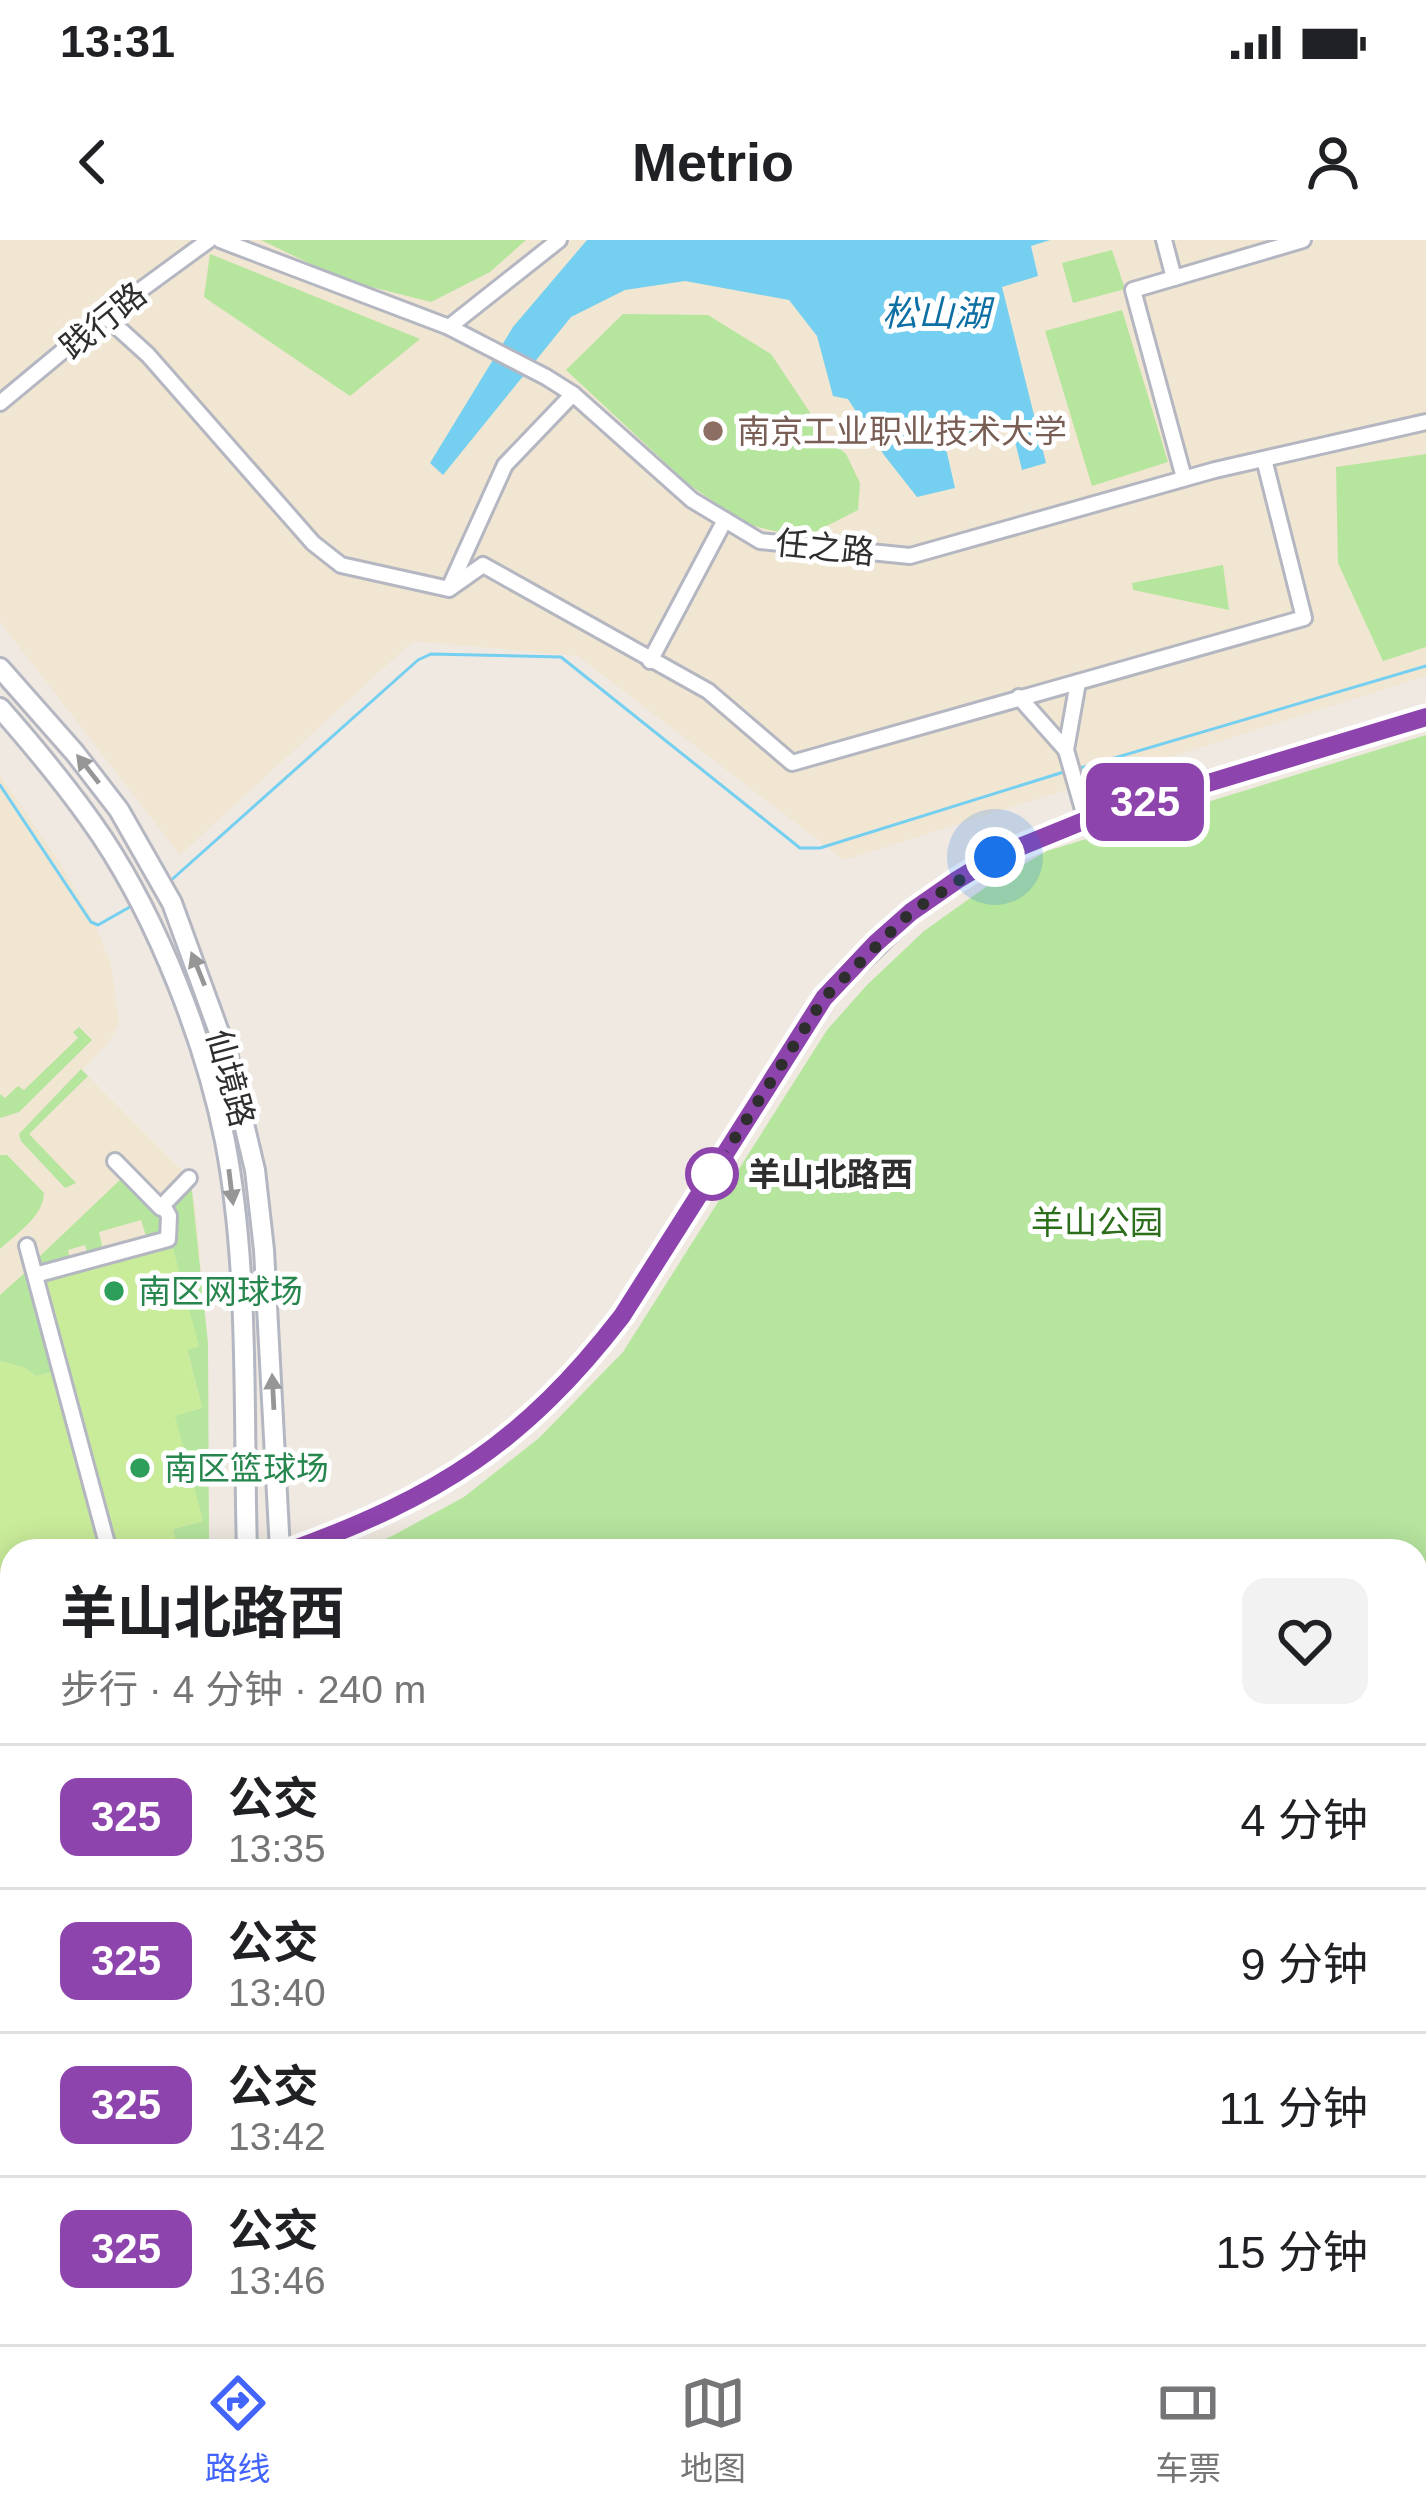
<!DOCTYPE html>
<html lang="zh">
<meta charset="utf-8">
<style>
:root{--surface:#fff;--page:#f2f2f2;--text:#202124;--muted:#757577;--line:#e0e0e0;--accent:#4264fb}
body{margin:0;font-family:Arial,"Noto Sans SC",sans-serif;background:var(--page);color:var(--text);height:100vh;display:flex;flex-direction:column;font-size:45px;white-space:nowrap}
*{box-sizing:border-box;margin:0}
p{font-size:39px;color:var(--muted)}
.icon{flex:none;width:66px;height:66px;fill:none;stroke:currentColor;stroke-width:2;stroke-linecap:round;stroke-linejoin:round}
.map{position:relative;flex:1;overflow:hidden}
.panel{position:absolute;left:0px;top:1299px;width:1428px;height:807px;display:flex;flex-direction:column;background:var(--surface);border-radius:36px 36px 0 0;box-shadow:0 6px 30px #0003}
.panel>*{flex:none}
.badge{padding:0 24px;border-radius:18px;font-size:42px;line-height:78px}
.you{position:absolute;width:60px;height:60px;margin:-30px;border:9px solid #fff;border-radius:50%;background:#1a73e8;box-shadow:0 0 0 18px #1a73e833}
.map>.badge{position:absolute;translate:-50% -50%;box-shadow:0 0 0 6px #fff}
.round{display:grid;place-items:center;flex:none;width:126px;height:126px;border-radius:24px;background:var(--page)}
.head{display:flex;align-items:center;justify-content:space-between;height:204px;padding:0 60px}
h1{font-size:57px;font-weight:700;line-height:90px}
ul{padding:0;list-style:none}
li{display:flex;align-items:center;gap:36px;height:144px;padding:0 60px;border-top:3px solid var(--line)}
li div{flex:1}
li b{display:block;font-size:45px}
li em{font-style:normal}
li .badge{min-width:132px;font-weight:700;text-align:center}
.status{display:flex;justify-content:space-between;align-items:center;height:84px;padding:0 60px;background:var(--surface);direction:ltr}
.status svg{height:33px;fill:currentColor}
header{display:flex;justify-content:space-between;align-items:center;height:156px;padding:0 60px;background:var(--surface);font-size:54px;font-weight:700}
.tab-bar{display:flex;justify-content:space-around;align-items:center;height:168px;border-top:3px solid var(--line);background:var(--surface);font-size:33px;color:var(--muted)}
.tab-bar a{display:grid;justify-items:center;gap:6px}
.tab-bar .active{color:var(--accent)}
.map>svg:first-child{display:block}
.education{fill:#f0e6d1}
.green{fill:#b6e59e}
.pitch{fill:#c9ec9a}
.water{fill:#75cff0}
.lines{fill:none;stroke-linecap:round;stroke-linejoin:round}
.stream{stroke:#75cff0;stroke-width:3}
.street-casing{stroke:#b4b7c1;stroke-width:20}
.secondary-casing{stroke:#b4b7c1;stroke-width:24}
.street{stroke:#fff;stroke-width:14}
.secondary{stroke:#fff;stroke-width:18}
.oneway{fill:#969696}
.line-casing{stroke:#fff;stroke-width:27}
.line{stroke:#8e44ad;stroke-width:18}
.walk{stroke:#2e2e2e;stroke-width:12;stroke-dasharray:0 21.6}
.education-dot{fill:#8d6e63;stroke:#fff;stroke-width:4.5}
.stop-dot{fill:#fff;stroke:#8e44ad;stroke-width:6}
.leisure-dot{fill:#2e9e5b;stroke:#fff;stroke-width:4.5}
.labels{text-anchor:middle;stroke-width:10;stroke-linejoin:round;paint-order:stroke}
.street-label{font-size:33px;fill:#2e2e2e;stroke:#fff}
.education-label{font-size:33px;fill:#785e54;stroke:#fff;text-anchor:start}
.stop-label{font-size:33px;font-weight:bold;fill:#2e2e2e;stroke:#fff;text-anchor:start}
.park-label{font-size:33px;fill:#2c6e1b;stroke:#fff}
.leisure-label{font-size:33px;fill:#27864d;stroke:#fff;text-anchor:start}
.water-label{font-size:36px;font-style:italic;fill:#0d6fa3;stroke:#fff}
</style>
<div class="status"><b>13:31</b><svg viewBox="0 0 49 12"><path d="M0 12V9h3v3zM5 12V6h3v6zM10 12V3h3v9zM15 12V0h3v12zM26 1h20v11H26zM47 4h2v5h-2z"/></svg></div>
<header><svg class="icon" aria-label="back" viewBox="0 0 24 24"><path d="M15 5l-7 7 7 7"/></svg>Metrio<svg class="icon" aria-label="person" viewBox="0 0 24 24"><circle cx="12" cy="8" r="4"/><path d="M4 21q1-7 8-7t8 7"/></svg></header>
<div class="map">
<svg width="1426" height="2104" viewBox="0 0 1426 2104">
<rect width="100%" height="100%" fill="#efe9e1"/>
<g class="education">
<path d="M 0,0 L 1426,0 L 1426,436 L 844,620 L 578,416 L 413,401 L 180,615 L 0,382 Z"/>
<path d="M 0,535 L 61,625 L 93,680 L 111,724 L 119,784 L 109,802 L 82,830 L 189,938 L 196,969 L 208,1104 L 209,1311 L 12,1311 L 12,2094 L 266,2094 L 270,2104 L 0,2104 Z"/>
</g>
<g class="green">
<path d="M 261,0 L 526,0 L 490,32 L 431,62 L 344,40 Z"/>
<path d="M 1112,10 L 1125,49 L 1073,63 L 1062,23 Z"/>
<path d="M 210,14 L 420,99 L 350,156 L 204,57 Z"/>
<path d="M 1122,70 L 1168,222 L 1092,246 L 1045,91 Z"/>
<path d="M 623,74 L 708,75 L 771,114 L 827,198 L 846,214 L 860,243 L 858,270 L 803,298 L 746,284 L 687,243 L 566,130 Z"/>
<path d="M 1426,214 L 1426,407 L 1383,421 L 1338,323 L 1336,227 Z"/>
<path d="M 1223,325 L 1229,370 L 1133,350 L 1132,343 Z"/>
<path d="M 1426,495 L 1426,2104 L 365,2104 L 360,2094 L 1416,2094 L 1416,1311 L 357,1311 L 392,1296 L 464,1257 L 539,1198 L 623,1112 L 827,790 L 867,745 L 924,691 L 993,642 L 1047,611 Z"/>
<path d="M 79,787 L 92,800 L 19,872 L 0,878 L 0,854 L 5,858 L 18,846 L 24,850 L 78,798 L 73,792 Z"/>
<path d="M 81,829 L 88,836 L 29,894 L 76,943 L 65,948 L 21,901 L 19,894 Z"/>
<path d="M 0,915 L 7,915 L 44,953 C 43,977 17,993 0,1009 Z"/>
<path d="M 122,938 L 162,970 L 165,994 L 147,999 L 141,980 L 99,992 L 103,1011 L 88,1015 L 85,1005 L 68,1010 L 70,1020 L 39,1029 L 38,1018 Z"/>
<path d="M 191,941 L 208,1104 L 209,1311 L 178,1311 L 173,1289 L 203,1281 L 174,1176 L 202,1168 L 187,1109 L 198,1106 L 171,1002 L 167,965 Z"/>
<path d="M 28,1030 L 57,1131 L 36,1136 L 25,1128 L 0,1121 L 0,1055 Z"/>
</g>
<g class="pitch">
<path d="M 171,1002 L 199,1106 L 187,1110 L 202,1168 L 175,1176 L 203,1281 L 173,1289 L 178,1311 L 113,1311 L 41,1037 Z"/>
<path d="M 0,1121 L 25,1128 L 36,1136 L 57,1131 L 106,1311 L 12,1311 L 12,1436 L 0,1431 Z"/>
</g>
<path class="water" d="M 587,0 L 1050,0 L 1031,6 L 1038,36 L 1002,47 L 1046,223 L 1022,230 L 1010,181 L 944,200 L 955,248 L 917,257 L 884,215 L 848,159 L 833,156 L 817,96 L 789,60 L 685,41 L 625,50 L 571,77 L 443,235 L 430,223 L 513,87 Z"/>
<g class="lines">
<g class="stream">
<path d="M 1077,529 L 1426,426"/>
<path d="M 0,545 L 91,682 L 98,685 L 135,664"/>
<path d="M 168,643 L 418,420 L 431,414 L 561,417 L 800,608 L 820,608 L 1067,531"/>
</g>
<g class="street-casing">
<g id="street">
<path d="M 220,0 L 449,87 L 546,137 L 573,154 L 692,260 L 760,301 L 910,316 L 1215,230 L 1426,182"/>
<path d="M 1164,0 L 1174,38 L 1133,50 L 1184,238"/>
<path d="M 1174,38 L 1303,0"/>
<path d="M 105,76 L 148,115 L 313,303 L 341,325 L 449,349 L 483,325 L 708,451 L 792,523 L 1304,378 L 1264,219"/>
<path d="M 449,87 L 559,0"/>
<path d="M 0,163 L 105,76 L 209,0"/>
<path d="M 451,344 L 505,225 L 573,154"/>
<path d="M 650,421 L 725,280"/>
<path d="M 1078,442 L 1066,510 L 1086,580"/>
<path d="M 1019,457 L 1066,510"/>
<path d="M 115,921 L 161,968 L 163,965"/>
<path d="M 27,1006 L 109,1311"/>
<path d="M 35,1035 L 168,999 L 169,976 L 163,965 L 189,938"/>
</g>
</g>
<g class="secondary-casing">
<g id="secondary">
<path d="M 0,428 L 75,513 L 119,570 L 172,663 L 228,817 L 255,930 L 264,1010 L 280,1311"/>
<path d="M 0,468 C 36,509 71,551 102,597 C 158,681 205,801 225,901 C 250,1030 243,1179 247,1311"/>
<path d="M 288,1311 C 436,1259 526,1202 622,1076 L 824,758 L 911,672 L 957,641 L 995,617 L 1086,580 L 1426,477"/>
<path d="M 304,2094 L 307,2104"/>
<path d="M 345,2094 L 349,2104"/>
</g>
</g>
<use href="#street" class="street"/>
<use href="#secondary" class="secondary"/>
</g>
<defs><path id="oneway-solid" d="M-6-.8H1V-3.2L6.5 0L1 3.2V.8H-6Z" transform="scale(3)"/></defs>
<g class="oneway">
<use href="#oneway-solid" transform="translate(88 529) rotate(-128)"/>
<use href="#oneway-solid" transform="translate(198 729) rotate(-112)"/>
<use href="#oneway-solid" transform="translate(231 947) rotate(83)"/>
<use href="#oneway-solid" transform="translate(273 1152) rotate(-93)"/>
</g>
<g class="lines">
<g class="line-casing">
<path id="line" d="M 289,1311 C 438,1257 524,1203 622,1076 L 824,758 L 876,703 L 911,672 L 957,640 L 995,617 L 1086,580 L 1426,477"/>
</g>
<use href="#line" class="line"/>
<path class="walk" d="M 712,934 L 824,758 L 911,672 L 995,617"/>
</g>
<circle class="education-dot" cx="713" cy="191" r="12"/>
<circle class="stop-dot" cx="712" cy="934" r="24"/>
<g class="leisure-dot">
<circle cx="114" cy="1051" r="12"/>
<circle cx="140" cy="1228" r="12"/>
</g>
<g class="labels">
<g class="street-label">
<text transform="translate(103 80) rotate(-39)" y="12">践行路</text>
<text transform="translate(825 307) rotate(6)" y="12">任之路</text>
<text transform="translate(231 838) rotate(75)" y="12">仙境路</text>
</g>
<g class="education-label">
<text x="737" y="203">南京工业职业技术大学</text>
</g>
<g class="stop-label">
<text x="748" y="946">羊山北路西</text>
</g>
<g class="park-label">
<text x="1097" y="994">羊山公园</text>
</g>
<g class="leisure-label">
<text x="138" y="1063">南区网球场</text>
<text x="164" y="1240">南区篮球场</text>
</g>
<g class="water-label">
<text x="936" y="86">松山湖</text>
</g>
</g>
</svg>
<div class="you" style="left:995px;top:617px"></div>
<b class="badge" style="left:1145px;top:562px;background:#8e44ad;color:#fff">325</b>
<section class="panel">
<div class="head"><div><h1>羊山北路西</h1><p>步行 · 4 分钟 · 240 m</p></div><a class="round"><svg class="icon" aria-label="heart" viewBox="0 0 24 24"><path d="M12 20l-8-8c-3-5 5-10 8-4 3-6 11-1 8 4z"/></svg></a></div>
<ul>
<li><span class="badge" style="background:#8e44ad;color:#fff">325</span><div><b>公交</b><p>13:35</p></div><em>4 分钟</em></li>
<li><span class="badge" style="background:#8e44ad;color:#fff">325</span><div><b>公交</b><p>13:40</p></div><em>9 分钟</em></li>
<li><span class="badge" style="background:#8e44ad;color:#fff">325</span><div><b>公交</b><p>13:42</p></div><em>11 分钟</em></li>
<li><span class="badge" style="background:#8e44ad;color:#fff">325</span><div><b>公交</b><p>13:46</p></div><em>15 分钟</em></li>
</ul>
</section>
</div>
<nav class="tab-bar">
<a class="active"><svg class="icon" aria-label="directions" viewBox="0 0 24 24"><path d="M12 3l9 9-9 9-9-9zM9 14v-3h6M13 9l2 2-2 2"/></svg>路线</a>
<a><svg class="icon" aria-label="map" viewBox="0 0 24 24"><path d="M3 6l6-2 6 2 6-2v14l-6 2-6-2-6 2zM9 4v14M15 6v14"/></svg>地图</a>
<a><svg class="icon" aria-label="tickets" viewBox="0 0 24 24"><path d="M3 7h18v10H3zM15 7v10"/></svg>车票</a>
</nav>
